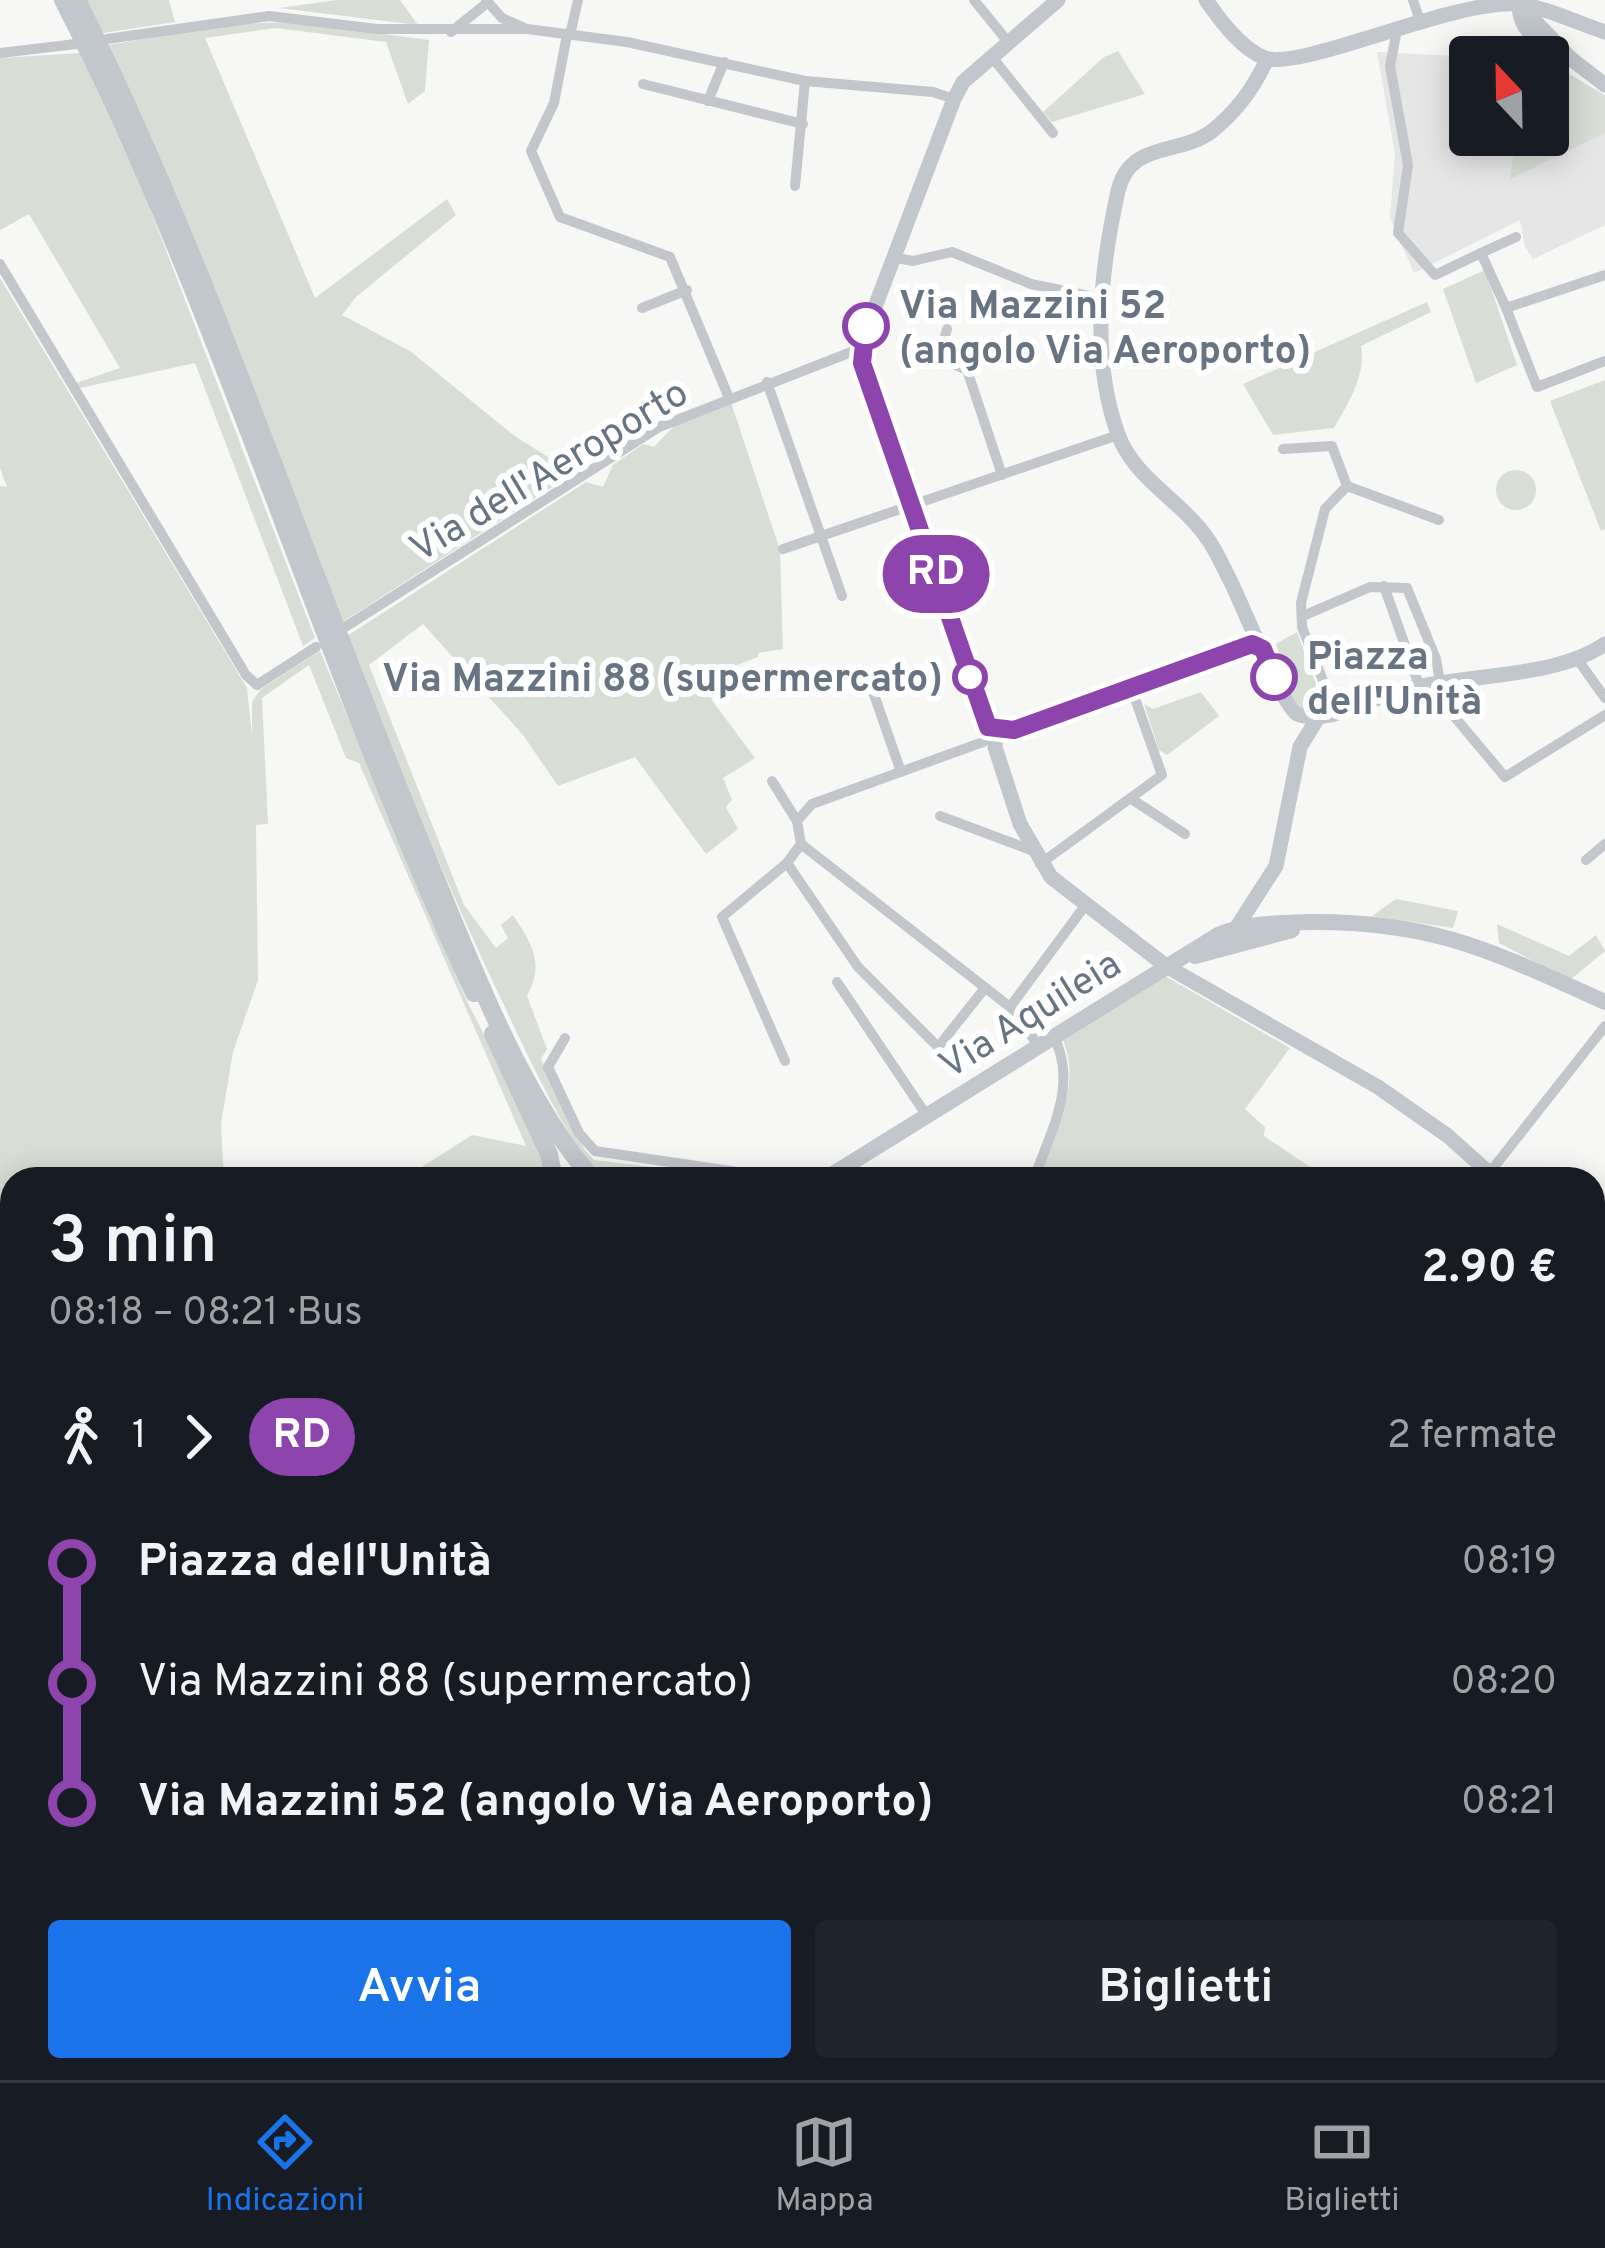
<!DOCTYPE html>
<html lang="it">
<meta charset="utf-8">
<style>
:root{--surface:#171b24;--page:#20242c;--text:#f1f3f6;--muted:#9ea1a6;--line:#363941;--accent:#1a73e8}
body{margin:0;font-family:Overpass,sans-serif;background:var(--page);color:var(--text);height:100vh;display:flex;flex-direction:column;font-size:45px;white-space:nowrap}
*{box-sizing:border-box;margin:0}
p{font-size:39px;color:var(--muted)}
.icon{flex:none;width:66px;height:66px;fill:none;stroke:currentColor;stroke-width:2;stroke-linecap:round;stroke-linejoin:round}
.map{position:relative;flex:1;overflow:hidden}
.side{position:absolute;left:0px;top:1167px;width:1605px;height:915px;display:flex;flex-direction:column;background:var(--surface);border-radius:36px 36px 0 0;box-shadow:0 6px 30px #0003}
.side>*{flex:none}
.badge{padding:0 24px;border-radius:39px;font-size:42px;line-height:78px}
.needle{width:78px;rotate:338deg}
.fabs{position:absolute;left:1449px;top:36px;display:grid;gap:24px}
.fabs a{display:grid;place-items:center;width:120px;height:120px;border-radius:12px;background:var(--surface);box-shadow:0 6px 30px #0003;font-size:60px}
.map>.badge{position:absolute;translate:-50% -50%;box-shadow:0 0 0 6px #fff}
.legs{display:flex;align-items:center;gap:18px;height:132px;padding:0 48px;font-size:39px}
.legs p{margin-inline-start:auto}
.summary{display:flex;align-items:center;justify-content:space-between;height:204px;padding:0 48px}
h1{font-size:66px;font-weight:600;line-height:90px}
.cta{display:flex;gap:24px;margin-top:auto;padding:24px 48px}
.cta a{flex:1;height:138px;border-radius:12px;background:var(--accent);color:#fff;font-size:48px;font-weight:600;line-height:138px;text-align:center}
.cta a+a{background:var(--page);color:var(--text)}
ul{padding:0 48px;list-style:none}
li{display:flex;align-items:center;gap:42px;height:120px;font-size:45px}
li i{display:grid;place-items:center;width:18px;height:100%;margin:0 15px;background:currentColor}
li i::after{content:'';width:30px;height:30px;margin:-15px;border:9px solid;border-radius:50%;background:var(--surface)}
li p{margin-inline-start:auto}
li:first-child i{background:linear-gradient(#0000 50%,currentColor 0)}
li:last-child i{background:linear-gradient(currentColor 50%,#0000 0)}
.tab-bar{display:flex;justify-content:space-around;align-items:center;height:168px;border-top:3px solid var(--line);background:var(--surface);font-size:33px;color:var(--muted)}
.tab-bar a{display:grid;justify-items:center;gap:6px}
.tab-bar .active{color:var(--accent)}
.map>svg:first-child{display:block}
.built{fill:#e5e6e5}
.green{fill:#d8ded6}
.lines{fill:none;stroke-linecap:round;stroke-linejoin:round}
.street{stroke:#c3c6ca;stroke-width:10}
.secondary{stroke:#c2c6cd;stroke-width:15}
.primary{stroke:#c2c6cd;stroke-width:16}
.highway{stroke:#c2c6cd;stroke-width:18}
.rail-casing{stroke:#a5a9ae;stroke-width:8}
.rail{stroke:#fff;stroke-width:3;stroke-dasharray:9;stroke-linecap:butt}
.line-1-casing{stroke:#fff;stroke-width:27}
.line-1{stroke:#8e44ad;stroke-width:18}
.stop-1-dot{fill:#fff;stroke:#8e44ad;stroke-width:6}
.labels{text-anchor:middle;stroke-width:12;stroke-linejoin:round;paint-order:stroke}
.stop-label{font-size:39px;font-weight:bold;fill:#697483;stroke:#fff;text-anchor:start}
.street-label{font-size:39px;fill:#697483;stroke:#fff}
</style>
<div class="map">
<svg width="1605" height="2080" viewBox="0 0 1605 2080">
<rect width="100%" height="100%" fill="#f7f7f5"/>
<g class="built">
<path d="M 1377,52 L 1478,57 L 1470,57 L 1470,135 L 1548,135 L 1548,61 L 1605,95 L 1605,225 L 1533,259 L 1525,247 L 1520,220 L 1414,273 L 1390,218 L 1395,154 Z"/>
<path d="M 1605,1456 L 1605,1548 L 1593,1554 L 1593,1461 Z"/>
<path d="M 12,1698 L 12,2070 L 263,2070 L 269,2080 L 0,2080 L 0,1705 Z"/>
</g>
<g class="green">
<path d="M 86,0 L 169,0 L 175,22 L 103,33 Z"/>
<path d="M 337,0 L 400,0 L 418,25 L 279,8 Z"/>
<path d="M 293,22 L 429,40 L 425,91 L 408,104 L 386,42 L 275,28 L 205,38 L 315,298 L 447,199 L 456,215 L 356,297 L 342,315 L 410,351 L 516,437 L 574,473 L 341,623 L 109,45 L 227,24 Z"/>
<path d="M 1118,51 L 1145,94 L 1052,122 L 1043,112 L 1104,57 Z"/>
<path d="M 80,53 L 144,193 L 315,638 L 303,646 L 195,363 L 80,388 L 76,383 L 120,368 L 29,214 L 0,230 L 0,58 Z"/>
<path d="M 1548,61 L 1605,96 L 1605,133 L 1510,179 L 1516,135 L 1548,135 Z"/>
<path d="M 1485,270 L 1517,365 L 1476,383 L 1443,289 Z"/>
<path d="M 0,278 L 247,688 L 252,736 L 252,702 L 261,689 L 320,651 L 464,995 L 538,1142 L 547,1179 L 403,1179 L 472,1135 L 526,1146 L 359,763 L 346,758 L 309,665 L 262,698 L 268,824 L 256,825 L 258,980 L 233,1052 L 221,1124 L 224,1179 L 12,1179 L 12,1240 L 0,1250 L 0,486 L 7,487 L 0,468 Z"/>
<path d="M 1427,302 L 1431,312 L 1361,346 C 1366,376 1348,403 1334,428 L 1273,435 L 1243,384 Z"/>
<path d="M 1605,380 L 1605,529 L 1601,531 L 1550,401 Z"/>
<path d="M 731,402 L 780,550 L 783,649 L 758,653 L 758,657 L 724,670 L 711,699 L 755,758 L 723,778 L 732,800 L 726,807 L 738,829 L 706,854 L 635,757 L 558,786 L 523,735 L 423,624 L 369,665 L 464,905 L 496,948 L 508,938 L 501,925 L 513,915 C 532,944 545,963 527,996 L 547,1049 L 541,1059 L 585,1150 L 594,1160 L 753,1179 L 599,1179 C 559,1124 531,1063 502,1001 C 445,881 395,759 347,636 L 586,482 L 603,487 L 613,465 L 643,444 L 654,447 L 674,426 Z"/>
<circle cx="1516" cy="490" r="20"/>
<path d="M 1297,632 L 1318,690 L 1317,702 L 1305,710 L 1290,704 L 1270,647 Z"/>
<path d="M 1201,692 L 1219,716 L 1167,755 L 1159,750 L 1144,704 L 1153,709 Z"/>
<path d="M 1396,899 L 1458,911 L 1453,928 L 1372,916 Z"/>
<path d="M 1497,924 L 1569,956 L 1596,935 L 1605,951 L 1570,980 L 1499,943 Z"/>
<path d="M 1165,976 L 1290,1048 L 1245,1109 L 1265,1127 L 1264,1136 L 1328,1179 L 1039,1179 C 1055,1134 1082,1086 1063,1040 Z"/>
<path d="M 259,2070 L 389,2070 L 410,2080 L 415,2070 L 426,2070 L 425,2075 L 460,2070 L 440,2080 L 265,2080 Z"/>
</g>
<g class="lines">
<g class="street">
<path d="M 486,0 L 502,18 L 527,29"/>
<path d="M 974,0 L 1009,43"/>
<path d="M 1413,0 L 1419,18"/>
<path d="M 451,32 L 488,2"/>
<path d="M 567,35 L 554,103 L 531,151 L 560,217 L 670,257 L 729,398"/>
<path d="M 570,35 L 578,0"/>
<path d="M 1396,35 L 1390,66 L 1408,165 L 1398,233 L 1435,275 L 1481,253 L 1506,308 L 1605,275"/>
<path d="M 107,39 L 269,16 L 377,29 L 527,29 L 627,42 L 805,81 L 933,92 L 954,99"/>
<path d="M 0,53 L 76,44"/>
<path d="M 992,57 L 1053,133"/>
<path d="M 643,84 L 803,124"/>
<path d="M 708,101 L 724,62"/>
<path d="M 795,186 L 805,81"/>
<path d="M 1481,253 L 1516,237"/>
<path d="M 892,257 L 913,261 L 952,252 L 1031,284 L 1099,298"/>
<path d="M 0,264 L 246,675 L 257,685 L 316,647"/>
<path d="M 642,308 L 687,290"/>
<path d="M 1506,308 L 1537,387 L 1605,361"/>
<path d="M 947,329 L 939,358 L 967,370 L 1002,475"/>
<path d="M 767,382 L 842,596"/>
<path d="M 1283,449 L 1332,446 L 1347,486 L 1325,509 L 1301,603 L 1302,627 L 1336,714"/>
<path d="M 1347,486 L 1439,520"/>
<path d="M 783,549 L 1118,435"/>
<path d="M 1384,586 L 1419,685"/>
<path d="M 1303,616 L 1370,587 L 1407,588 L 1436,659 L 1440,682"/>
<path d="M 342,629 L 659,427 L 859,349"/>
<path d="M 1578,660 L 1605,698"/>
<path d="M 869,680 L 901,772"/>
<path d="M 1427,684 L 1505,777 L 1605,715"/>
<path d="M 772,781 L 797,821 L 801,844 L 1010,1007 L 1039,1046"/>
<path d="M 1133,800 L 1185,834"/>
<path d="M 940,816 L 1031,850"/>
<path d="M 797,821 L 812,804 L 983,742 L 996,731 L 1014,730 L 1260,644"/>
<path d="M 801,844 L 787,863 L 858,967 L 938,1047 L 985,988"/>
<path d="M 1586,860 L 1605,844"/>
<path d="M 1040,864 L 1162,775 L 1132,690"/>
<path d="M 837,982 L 927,1116"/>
<path d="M 1010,1007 L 1084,907"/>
<path d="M 565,1038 L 548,1067 L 579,1133 L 595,1151 L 785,1179"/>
<path d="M 785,1061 L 722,917 L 787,863"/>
<path d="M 1490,1172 L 1605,1026"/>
<path d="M 1034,1179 C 1051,1130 1078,1086 1054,1037"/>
<path d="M 1593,1309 L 1605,1335"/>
<path d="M 1149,2080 L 1152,2070"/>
</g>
<g class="secondary">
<path d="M 1058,0 L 963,82 L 954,99 L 859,349 L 979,705 L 996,731 L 995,747 L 1020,824 L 1051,877 L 1166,966 L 1378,1087 L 1448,1136 L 1496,1179"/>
<path d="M 1206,0 C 1220,20 1241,49 1265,58 C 1301,71 1451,0 1517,4 C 1546,7 1577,23 1605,32"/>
<path d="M 1519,4 L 1570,58 C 1545,44 1519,36 1519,4 Z"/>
<path d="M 1570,58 L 1605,85"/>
<path d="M 1267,59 C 1255,86 1236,112 1212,131 C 1180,156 1130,140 1118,191 C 1101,268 1090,357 1118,434 C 1134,479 1181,500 1207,538 C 1216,550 1222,565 1229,578 C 1240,599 1284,709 1297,714 C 1324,724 1359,705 1384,696 C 1450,672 1551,682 1605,644"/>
<path d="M 1233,933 L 1276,866 L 1300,747 L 1319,716"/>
<path d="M 1593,1261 L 1605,1265"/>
</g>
<g class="primary">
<path d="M 1195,956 L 1292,930"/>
<path d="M 825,1179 L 1218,935 C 1247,923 1279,923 1310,922 C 1435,921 1494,952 1605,1002"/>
<path d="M 0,1694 L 12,1686"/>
<path d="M 512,2080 L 514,2070"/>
</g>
<g class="highway">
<path d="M 63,0 C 225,317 323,669 474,993"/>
<path d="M 77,0 C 212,271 304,561 420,840 C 463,943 519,1097 593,1179"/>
<path d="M 493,1034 L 549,1154 L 554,1179"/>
</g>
<g class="rail-casing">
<g id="rail">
<path d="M 1593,1506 L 1605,1499"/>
<path d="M 467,2080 L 488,2070"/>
<path d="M 596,2080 L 604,2070"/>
</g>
</g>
<use href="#rail" class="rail"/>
</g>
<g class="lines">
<g class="line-1-casing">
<path id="line-1" d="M 866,326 L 862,363 L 988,727 L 1014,730 L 1252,644 L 1263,649 L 1274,677"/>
</g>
<use href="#line-1" class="line-1"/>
</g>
<g class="stop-1-dot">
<circle cx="866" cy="326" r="21"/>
<circle cx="970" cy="677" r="15"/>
<circle cx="1274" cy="677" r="21"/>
</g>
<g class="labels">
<g class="stop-label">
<text x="899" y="318">Via Mazzini 52<tspan x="899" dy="45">(angolo Via Aeroporto)</tspan></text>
<text x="1307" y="669">Piazza<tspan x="1307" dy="45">dell'Unità</tspan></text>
<text x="943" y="691" text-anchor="end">Via Mazzini 88 (supermercato)</text>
</g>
<g class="street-label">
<text transform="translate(548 469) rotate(-31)" y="14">Via dell'Aeroporto</text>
<text transform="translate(1029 1013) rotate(-32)" y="14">Via Aquileia</text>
</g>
</g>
</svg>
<div class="fabs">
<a><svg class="needle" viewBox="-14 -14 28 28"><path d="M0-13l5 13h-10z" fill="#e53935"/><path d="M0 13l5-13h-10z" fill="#9ea1a6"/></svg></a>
</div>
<b class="badge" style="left:936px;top:574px;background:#8e44ad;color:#fff">RD</b>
<section class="side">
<div class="summary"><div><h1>3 min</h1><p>08:18 – 08:21 · Bus</p></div><b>2.90 €</b></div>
<div class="legs"><svg class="icon" aria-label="walk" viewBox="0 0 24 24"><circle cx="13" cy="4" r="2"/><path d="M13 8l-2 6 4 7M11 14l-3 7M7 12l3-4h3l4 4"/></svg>1<svg class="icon" aria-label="forward" viewBox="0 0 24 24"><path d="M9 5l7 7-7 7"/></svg><b class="badge" style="background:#8e44ad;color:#fff">RD</b><p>2 fermate</p></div>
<ul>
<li><i style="color:#8e44ad"></i><b>Piazza dell'Unità</b><p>08:19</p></li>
<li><i style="color:#8e44ad"></i><span>Via Mazzini 88 (supermercato)</span><p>08:20</p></li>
<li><i style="color:#8e44ad"></i><b>Via Mazzini 52 (angolo Via Aeroporto)</b><p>08:21</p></li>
</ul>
<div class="cta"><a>Avvia</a><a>Biglietti</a></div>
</section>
</div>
<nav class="tab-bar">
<a class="active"><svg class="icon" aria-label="directions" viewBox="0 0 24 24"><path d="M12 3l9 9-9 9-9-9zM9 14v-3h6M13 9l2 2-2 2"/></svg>Indicazioni</a>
<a><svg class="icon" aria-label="map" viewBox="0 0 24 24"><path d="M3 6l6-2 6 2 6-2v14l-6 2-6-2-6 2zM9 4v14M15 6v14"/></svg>Mappa</a>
<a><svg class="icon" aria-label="tickets" viewBox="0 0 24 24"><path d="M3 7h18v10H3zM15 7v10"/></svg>Biglietti</a>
</nav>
